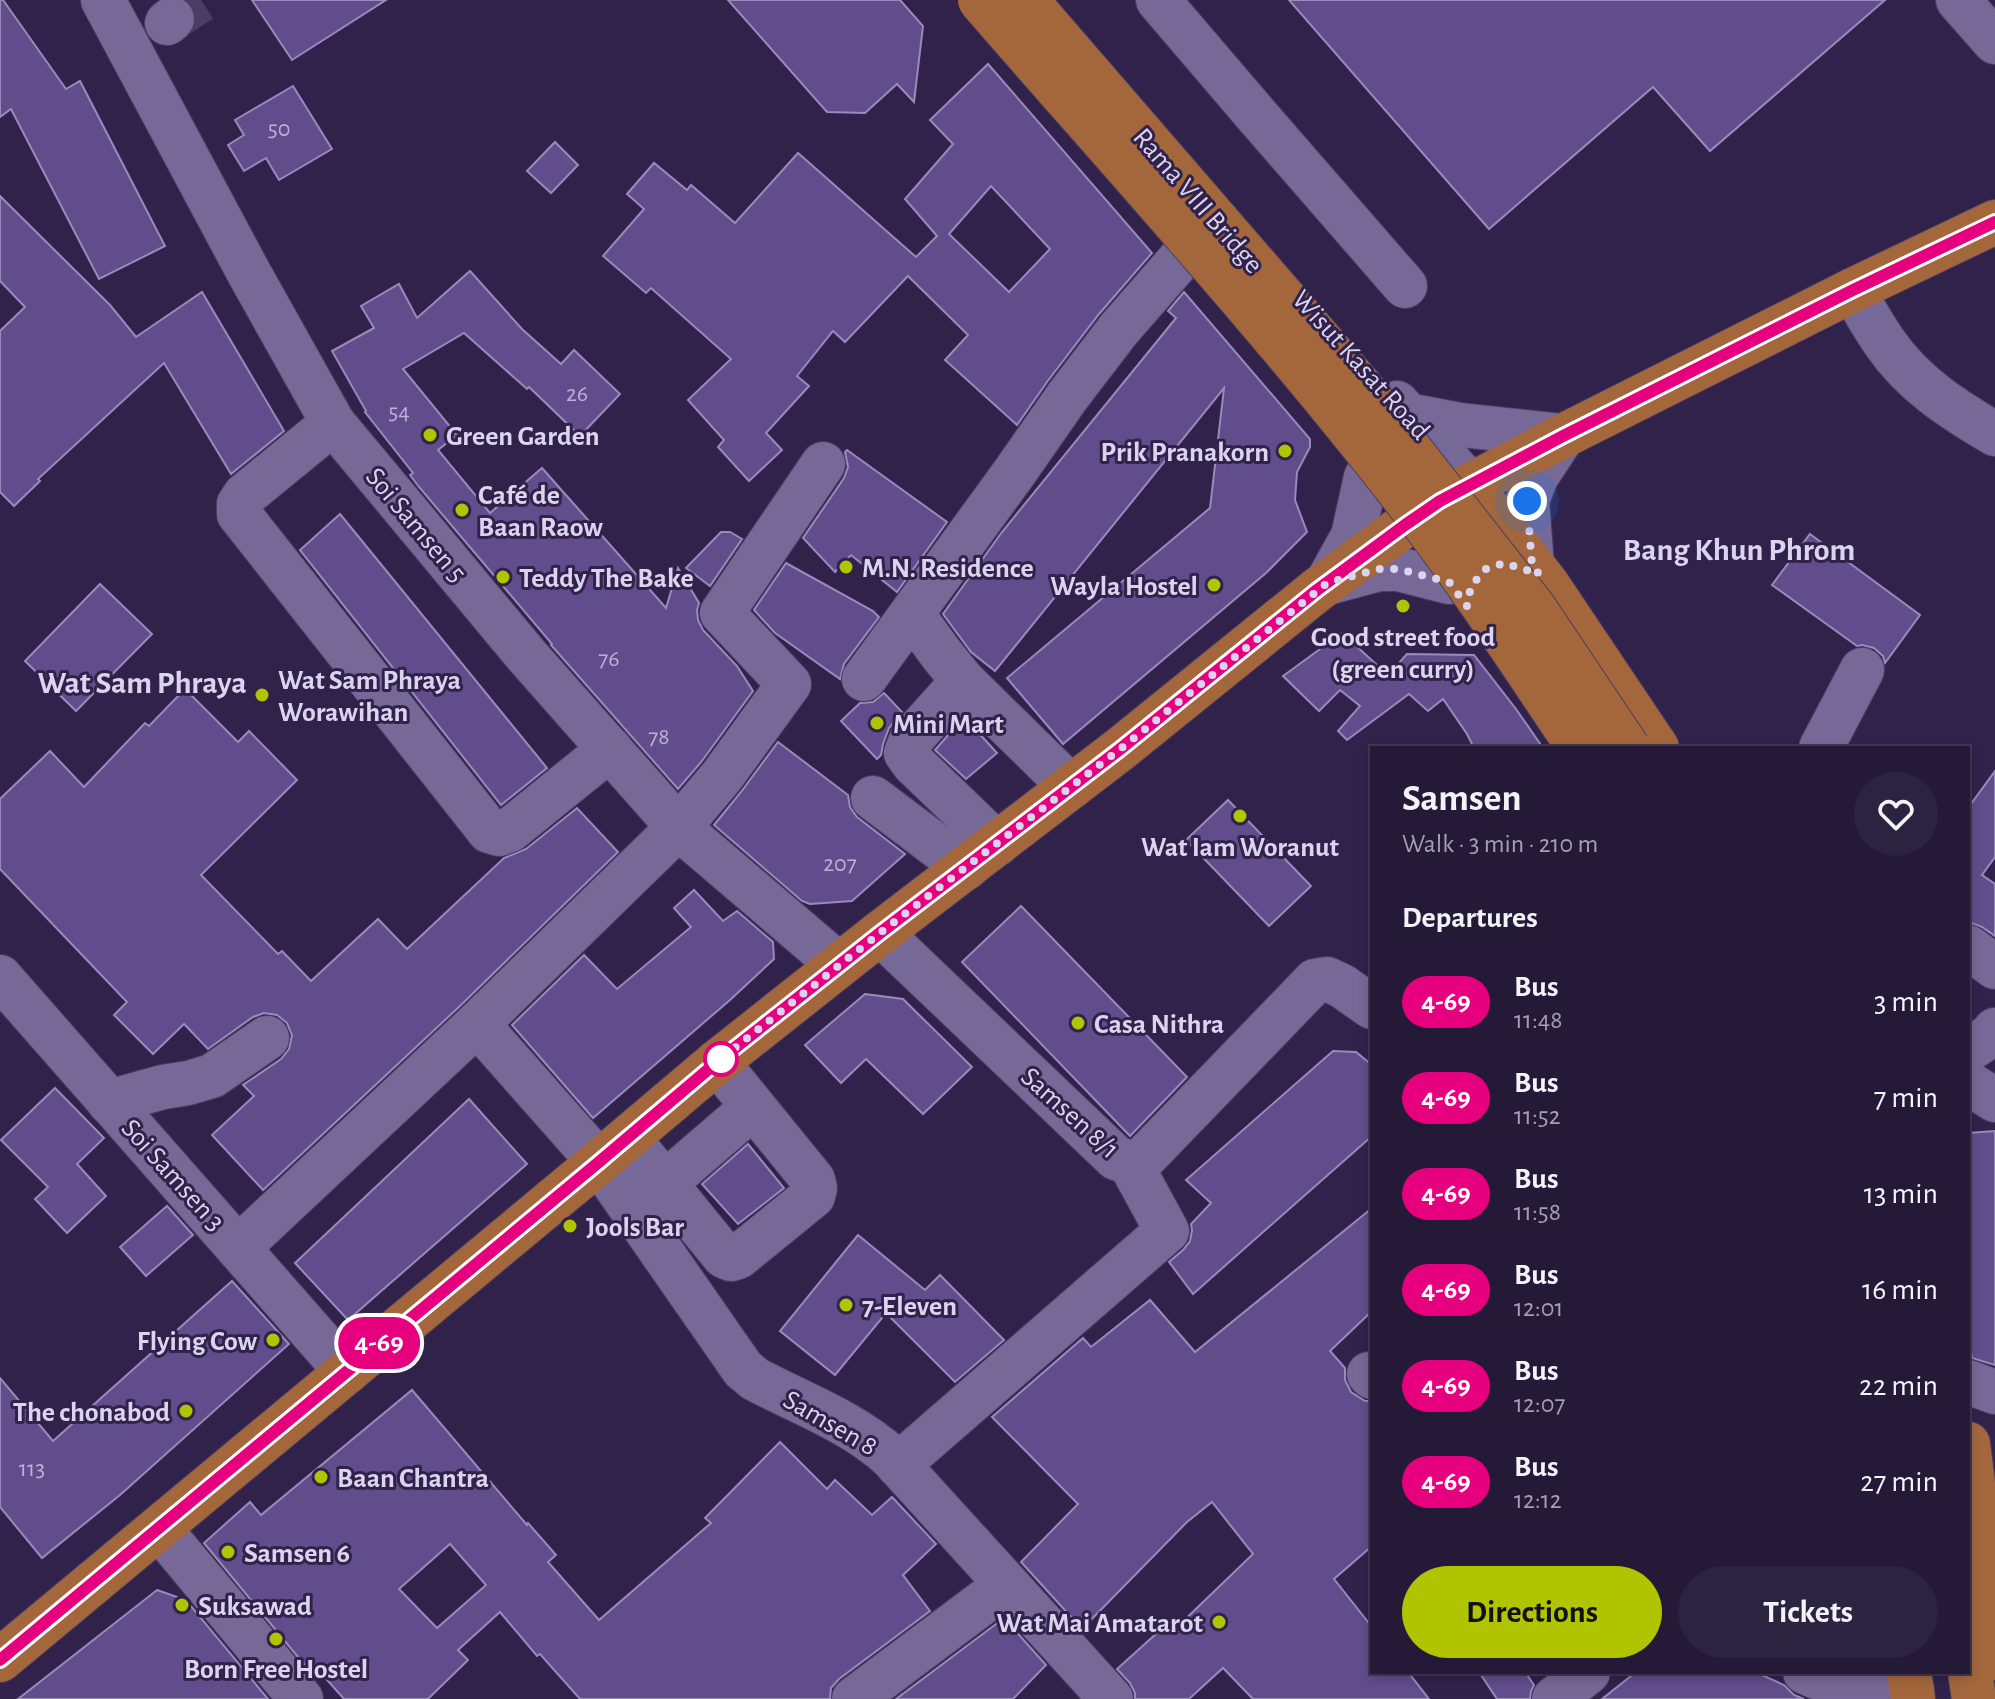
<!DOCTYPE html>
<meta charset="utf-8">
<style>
:root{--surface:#241a38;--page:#2c2340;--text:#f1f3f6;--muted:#a3a1ae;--line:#413853;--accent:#b0c500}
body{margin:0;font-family:"Alegreya Sans",sans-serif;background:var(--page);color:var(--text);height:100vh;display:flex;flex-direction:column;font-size:30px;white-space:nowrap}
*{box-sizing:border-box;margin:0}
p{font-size:26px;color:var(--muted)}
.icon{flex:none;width:44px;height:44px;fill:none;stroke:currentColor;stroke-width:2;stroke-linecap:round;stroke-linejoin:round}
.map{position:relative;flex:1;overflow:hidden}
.details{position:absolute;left:1370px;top:746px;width:600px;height:928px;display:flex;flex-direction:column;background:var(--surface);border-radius:0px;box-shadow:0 4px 12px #0003,0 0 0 2px var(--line)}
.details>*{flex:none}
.badge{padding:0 16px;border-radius:26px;font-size:28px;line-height:52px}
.you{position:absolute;width:40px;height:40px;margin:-20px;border:6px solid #fff;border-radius:50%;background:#1a73e8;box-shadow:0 0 0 12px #1a73e833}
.map>.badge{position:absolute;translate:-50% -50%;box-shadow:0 0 0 4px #fff}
h2{padding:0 32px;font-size:30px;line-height:72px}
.round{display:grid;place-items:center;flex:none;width:84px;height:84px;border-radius:42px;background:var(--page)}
.overview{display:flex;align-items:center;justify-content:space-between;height:136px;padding:0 32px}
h1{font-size:38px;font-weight:700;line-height:60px}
.button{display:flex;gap:16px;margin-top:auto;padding:16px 32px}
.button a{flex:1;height:92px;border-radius:48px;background:var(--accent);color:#111;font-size:32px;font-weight:700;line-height:92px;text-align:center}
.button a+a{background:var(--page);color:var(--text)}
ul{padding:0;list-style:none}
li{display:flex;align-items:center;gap:24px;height:96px;padding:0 32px}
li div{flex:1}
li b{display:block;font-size:30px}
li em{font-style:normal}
li .badge{min-width:88px;font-weight:700;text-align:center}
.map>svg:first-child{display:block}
.building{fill:#614d8b;stroke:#988bbc;stroke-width:2;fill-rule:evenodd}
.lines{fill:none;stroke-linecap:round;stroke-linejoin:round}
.minor-tunnel{stroke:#4a3d64;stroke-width:44;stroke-dasharray:44 22;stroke-linecap:butt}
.minor-casing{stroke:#4b3e62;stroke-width:46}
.major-casing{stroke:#4b3e62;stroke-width:46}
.minor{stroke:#766897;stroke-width:44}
.major{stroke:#a4673c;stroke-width:44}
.major-bridge-casing{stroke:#4b3e62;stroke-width:46;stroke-linecap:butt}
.major-bridge{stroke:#a4673c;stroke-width:44}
.line-casing{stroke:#fff;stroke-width:18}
.line{stroke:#e6007e;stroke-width:12}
.walk{stroke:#dbd4ef;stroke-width:8;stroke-dasharray:0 14.4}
.poi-dot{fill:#b0c500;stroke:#30224b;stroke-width:3}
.stop-dot{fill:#fff;stroke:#e6007e;stroke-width:4}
.labels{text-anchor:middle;stroke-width:6;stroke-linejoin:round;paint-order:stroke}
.number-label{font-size:24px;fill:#bcb2d6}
.street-label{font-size:28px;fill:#dbd4ef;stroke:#30224b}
.poi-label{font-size:28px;font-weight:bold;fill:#dbd4ef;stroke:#30224b;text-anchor:start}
.quarter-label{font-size:32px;font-weight:bold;fill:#dbd4ef;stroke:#30224b}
</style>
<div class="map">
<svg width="1995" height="1699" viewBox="0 0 1995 1699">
<rect width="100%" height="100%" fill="#30224b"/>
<g class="building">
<path d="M 0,0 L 3,0 L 66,89 L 80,81 L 165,246 L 99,279 L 11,109 L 0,117 Z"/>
<path d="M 252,0 L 386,0 L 292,60 Z"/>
<path d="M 728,0 L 900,0 L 923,26 L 914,102 L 897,84 L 865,113 L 827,112 Z"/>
<path d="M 1289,0 L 1885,0 L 1710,151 L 1653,87 L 1489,229 Z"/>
<path d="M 988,64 L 1152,253 L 1099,314 L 1047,382 L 1017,425 L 945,360 L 968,335 L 908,276 L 845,342 L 833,331 L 797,376 L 809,386 L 766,433 L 782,450 L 749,481 L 718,447 L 724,440 L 688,400 L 731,359 L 651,288 L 646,293 L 603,256 L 644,209 L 627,194 L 654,163 L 687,190 L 691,185 L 735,223 L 798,153 L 916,257 L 937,236 L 905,199 L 953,144 L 930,120 ZM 991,186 L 1050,249 L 1009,292 L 949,234 Z"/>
<path d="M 293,86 L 332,149 L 279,180 L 266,158 L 244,171 L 228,145 L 244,135 L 235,120 Z"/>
<path d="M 555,142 L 578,165 L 551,193 L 527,171 Z"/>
<path d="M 0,196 L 110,305 L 136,337 L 202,292 L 284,431 L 231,474 L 164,363 L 38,479 L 40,481 L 14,506 L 0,492 L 0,331 L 25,307 L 0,281 Z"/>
<path d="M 470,271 L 522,329 L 561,364 L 574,350 L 620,394 L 580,436 L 529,387 L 527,389 L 464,333 L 403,369 L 457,435 L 438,450 L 490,513 L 542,468 L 666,608 L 678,568 L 699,603 L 697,610 L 698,620 L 703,630 L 737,666 L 753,691 L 702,761 L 678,789 L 551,645 L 552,644 L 419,487 L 410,475 L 413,473 L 365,412 L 366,411 L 332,351 L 374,328 L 361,306 L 399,284 L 417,318 Z"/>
<path d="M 1184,292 L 1310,439 L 1310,447 L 1297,472 L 1295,500 L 1307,532 L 1266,573 L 1063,744 L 1007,678 L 1210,508 L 1224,388 L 995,671 L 971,652 L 943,614 L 1002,532 L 1176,318 L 1168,311 Z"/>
<path d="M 847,450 L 947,522 L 897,592 L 851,555 L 835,572 L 803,538 L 844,478 L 848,467 L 845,452 Z"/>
<path d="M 340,514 L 547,768 L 501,805 L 300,550 Z"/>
<path d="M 721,532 L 730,532 L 742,539 L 710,586 L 686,568 Z"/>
<path d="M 1810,534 L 1920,615 L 1885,663 L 1883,656 L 1874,648 L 1862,645 L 1857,646 L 1772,585 Z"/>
<path d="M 786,563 L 873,611 L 879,617 L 844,664 L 840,679 L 775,633 L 754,610 Z"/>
<path d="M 100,584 L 152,634 L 76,711 L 25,661 Z"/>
<path d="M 1342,633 L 1388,675 L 1407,654 L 1474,655 L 1516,709 L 1543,748 L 1474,748 L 1467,734 L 1443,699 L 1428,711 L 1409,694 L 1347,740 L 1338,731 L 1360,706 L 1340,690 L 1319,711 L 1283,676 Z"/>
<path d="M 185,689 L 238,742 L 249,731 L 297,780 L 201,875 L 278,954 L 282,951 L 311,981 L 378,919 L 407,949 L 504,858 L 526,849 L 577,808 L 618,852 L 460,1006 L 263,1190 L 212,1135 L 254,1096 L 243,1085 L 281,1059 L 289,1049 L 292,1035 L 287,1023 L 277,1015 L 264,1013 L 253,1017 L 208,1049 L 184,1024 L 153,1054 L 114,1015 L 127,1002 L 0,869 L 0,799 L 50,751 L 84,787 L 145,723 L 149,726 Z"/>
<path d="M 884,693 L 902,712 L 889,728 L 883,744 L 881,755 L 877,759 L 841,721 L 860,703 L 873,702 Z"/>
<path d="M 964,717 L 997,753 L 966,779 L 935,750 Z"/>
<path d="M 778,742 L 848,795 L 850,807 L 857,817 L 905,854 L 852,901 L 810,904 L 802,901 L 714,825 L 741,792 Z"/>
<path d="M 1995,771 L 1995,857 L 1982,875 L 1995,884 L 1995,936 L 1982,927 L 1968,922 L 1968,808 Z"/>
<path d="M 1228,800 L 1311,886 L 1269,926 L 1186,840 Z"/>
<path d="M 694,890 L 723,921 L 737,911 L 773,942 L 774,959 L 730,1000 L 593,1118 L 512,1025 L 584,955 L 617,989 L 691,927 L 674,908 Z"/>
<path d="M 1021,906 L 1187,1077 L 1130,1136 L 962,962 Z"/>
<path d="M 865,994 L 903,999 L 972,1067 L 923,1114 L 866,1059 L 841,1083 L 805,1045 Z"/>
<path d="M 1333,1051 L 1356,1052 L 1372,1065 L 1372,1136 L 1193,1294 L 1169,1262 L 1183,1250 L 1190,1241 L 1192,1230 L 1191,1224 L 1211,1203 L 1186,1180 Z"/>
<path d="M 55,1088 L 104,1138 L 77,1164 L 106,1196 L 67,1233 L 35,1199 L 48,1187 L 1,1140 Z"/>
<path d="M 469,1099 L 527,1164 L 348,1320 L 295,1263 Z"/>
<path d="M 1995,1131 L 1995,1365 L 1972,1358 L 1968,1335 L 1968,1133 Z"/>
<path d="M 748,1144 L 784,1188 L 738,1224 L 702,1184 Z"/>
<path d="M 167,1206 L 193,1235 L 146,1276 L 120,1247 Z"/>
<path d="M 1372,1208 L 1372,1311 L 1330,1351 L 1345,1368 L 1345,1380 L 1351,1392 L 1365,1401 L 1372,1401 L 1372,1546 L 1334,1579 L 1372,1627 L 1372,1672 L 1408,1672 L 1429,1699 L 1253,1699 L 1223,1668 L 1189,1699 L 1135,1699 L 1135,1693 L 1130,1683 L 1117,1669 L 1167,1624 L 1173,1631 L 1253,1554 L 1212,1502 L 1187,1522 L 1082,1629 L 1021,1562 L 1078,1504 L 992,1417 L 1083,1338 L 1091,1347 L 1150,1300 L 1195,1352 Z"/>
<path d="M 858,1235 L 925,1290 L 940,1275 L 1004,1340 L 955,1382 L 886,1313 L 835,1375 L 780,1331 Z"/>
<path d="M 232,1281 L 289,1344 L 120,1495 L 42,1558 L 0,1507 L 0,1378 L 53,1441 Z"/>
<path d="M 412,1390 L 527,1525 L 528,1523 L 556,1555 L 548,1562 L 599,1620 L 711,1523 L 705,1518 L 780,1442 L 827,1489 L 835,1480 L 872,1515 L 892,1497 L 936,1544 L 903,1575 L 930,1611 L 839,1679 L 831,1688 L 830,1699 L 580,1699 L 540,1654 L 537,1656 L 500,1612 L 458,1650 L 468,1660 L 428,1699 L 344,1699 L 312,1663 L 307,1668 L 204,1543 L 250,1502 L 261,1515 ZM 450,1544 L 486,1585 L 437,1628 L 399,1589 Z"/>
<path d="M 157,1590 L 186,1600 L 268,1699 L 18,1699 Z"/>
<path d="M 1004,1618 L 1046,1665 L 1013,1699 L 896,1699 Z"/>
<path d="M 1479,1672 L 1525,1672 L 1534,1685 L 1531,1691 L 1530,1699 L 1497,1699 Z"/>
<path d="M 1636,1672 L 1755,1672 L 1784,1685 L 1794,1695 L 1804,1699 L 1602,1699 Z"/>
</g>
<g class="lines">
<path class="minor-tunnel" d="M 172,19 L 201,0"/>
<g class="minor-casing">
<g id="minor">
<path d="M 103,0 L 249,273 L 333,423 L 527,656 L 680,829 L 839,965"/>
<path d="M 1158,0 L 1258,117 L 1405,286"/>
<path d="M 1958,0 L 1995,42"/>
<path d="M 167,23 L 172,19"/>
<path d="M 1853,290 C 1863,308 1873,326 1885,343 C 1913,384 1954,410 1995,434"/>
<path d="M 1397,403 L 1470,485"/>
<path d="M 1408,415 L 1461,425 L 1563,436 L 1536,477 L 1527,501 L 1532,565"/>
<path d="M 333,423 L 245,495 L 239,504 L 239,514 L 489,831 L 499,834 L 510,830 L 610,749"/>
<path d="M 1327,583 L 1379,569 L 1398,569 L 1449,582"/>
<path d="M 1327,583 L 1353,536 L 1366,477"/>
<path d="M 912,614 L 942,655 L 963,681 L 1071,787"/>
<path d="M 864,679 L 1014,473 L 1067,397 L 1119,329 L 1182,257"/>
<path d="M 963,681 L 912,738 L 906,753 L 914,764 L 997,844"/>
<path d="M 1821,748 L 1862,670"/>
<path d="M 873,798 L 966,868"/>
<path d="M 880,933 L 1116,1158 L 1130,1163 L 1143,1159 L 1315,981 L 1327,979 L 1342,986 L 1372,1007"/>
<path d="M 1968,947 L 1995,967"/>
<path d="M 0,977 L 347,1372"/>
<path d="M 477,1024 L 599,1162 L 743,1369 L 755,1379 C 800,1403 853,1422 891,1457 L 1111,1699"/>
<path d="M 1968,1050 L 1990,1036 L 1995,1030"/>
<path d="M 1968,1083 L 1995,1100"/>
<path d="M 109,1102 L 163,1087 L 188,1083 L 212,1076 L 267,1038"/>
<path d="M 628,1138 L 724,1256 L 731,1259 L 738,1257 L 813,1196 L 815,1188 L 813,1180 L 717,1062"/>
<path d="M 665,1183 L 752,1108"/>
<path d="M 239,1247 L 477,1024 L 679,827 L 722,776 L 789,684 L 722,613 L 823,464"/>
<path d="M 1369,1374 L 1372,1377"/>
<path d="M 1968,1382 L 1995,1392"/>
<path d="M 898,1465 L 1167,1231 L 1130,1163"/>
<path d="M 159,1528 L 301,1699"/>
<path d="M 1805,1672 L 1842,1688 L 1859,1692 L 1912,1690"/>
<path d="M 854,1699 L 1006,1585"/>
<path d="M 1554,1699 L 1588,1672"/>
</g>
</g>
<g class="major-casing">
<g id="major">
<path d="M 1470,485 L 1547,584 L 1657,748"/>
<path d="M 1968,1444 L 1995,1658"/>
<path d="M 1968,1658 L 1974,1699"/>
<path d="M 0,1660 L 599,1162 L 717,1062 L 880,933 L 1119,750 L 1317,590 L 1405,525 L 1440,501 L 1563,436 L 1853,290 L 1995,222"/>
<path d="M 1909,1672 L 1913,1699"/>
</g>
</g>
<use href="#minor" class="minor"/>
<use href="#major" class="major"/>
<g class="major-bridge-casing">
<g id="major-bridge">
<path d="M 980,0 C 1126,168 1277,333 1413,509 C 1472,586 1525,668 1579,748"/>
<path d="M 1026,0 L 1360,386 L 1534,608 L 1628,748"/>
</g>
</g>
<use href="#major-bridge" class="major-bridge"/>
</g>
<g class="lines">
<g class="line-casing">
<path id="line" d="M 0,1660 L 599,1162 L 717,1062 L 880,933 L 1119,750 L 1317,590 L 1405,525 L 1440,501 L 1563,436 L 1853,290 L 1995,222"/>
</g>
<use href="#line" class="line"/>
<path class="walk" d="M 721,1059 L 717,1062 L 880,933 L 1119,750 L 1327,583 L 1379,569 L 1398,569 L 1449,582 L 1467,606 L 1471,586 L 1486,569 L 1504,563 L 1539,574 L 1532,565 L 1527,501"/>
</g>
<g class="poi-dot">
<circle cx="430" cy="435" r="8"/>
<circle cx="1285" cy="451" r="8"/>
<circle cx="462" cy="510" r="8"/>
<circle cx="846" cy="567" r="8"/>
<circle cx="503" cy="577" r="8"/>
<circle cx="1214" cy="585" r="8"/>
<circle cx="1403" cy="606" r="8"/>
<circle cx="262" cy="695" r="8"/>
<circle cx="877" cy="723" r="8"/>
<circle cx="1240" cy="816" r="8"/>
<circle cx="1078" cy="1023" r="8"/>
<circle cx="570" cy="1226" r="8"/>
<circle cx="846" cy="1305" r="8"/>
<circle cx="273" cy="1340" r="8"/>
<circle cx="186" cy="1411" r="8"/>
<circle cx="321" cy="1477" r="8"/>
<circle cx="228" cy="1552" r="8"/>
<circle cx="182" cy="1605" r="8"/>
<circle cx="1219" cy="1622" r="8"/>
<circle cx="276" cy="1639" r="8"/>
</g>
<circle class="stop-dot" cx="721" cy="1059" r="16"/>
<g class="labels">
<g class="number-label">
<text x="279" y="136">50</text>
<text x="577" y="401">26</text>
<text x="399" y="419">54</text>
<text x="609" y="666">76</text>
<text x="659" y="744">78</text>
<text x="840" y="871">207</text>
<text x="32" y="1476">113</text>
</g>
<g class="street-label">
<text transform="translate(1199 200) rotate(49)" y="10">Rama VIII Bridge</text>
<text transform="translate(1362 364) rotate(48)" y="10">Wisut Kasat Road</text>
<text transform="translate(417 524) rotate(50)" y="10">Soi Samsen 5</text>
<text transform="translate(1071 1112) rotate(42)" y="10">Samsen 8/1</text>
<text transform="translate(174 1174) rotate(48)" y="10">Soi Samsen 3</text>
<text transform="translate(831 1422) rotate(30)" y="10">Samsen 8</text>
</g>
<g class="poi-label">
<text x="446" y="445">Green Garden</text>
<text x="1269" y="461" text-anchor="end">Prik Pranakorn</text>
<text x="478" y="504">Café de<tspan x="478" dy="32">Baan Raow</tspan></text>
<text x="862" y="577">M.N. Residence</text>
<text x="519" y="587">Teddy The Bake</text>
<text x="1198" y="595" text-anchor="end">Wayla Hostel</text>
<text x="1403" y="646" text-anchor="middle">Good street food<tspan x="1403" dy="32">(green curry)</tspan></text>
<text x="278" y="689">Wat Sam Phraya<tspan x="278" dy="32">Worawihan</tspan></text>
<text x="893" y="733">Mini Mart</text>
<text x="1240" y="856" text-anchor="middle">Wat Iam Woranut</text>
<text x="1094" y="1033">Casa Nithra</text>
<text x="586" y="1236">Jools Bar</text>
<text x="862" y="1315">7-Eleven</text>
<text x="257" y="1350" text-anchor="end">Flying Cow</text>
<text x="170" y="1421" text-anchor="end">The chonabod</text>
<text x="337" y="1487">Baan Chantra</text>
<text x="244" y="1562">Samsen 6</text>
<text x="198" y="1615">Suksawad</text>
<text x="1203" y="1632" text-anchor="end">Wat Mai Amatarot</text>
<text x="276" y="1678" text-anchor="middle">Born Free Hostel</text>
</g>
<g class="quarter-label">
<text x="1739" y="560">Bang Khun Phrom</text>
<text x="142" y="693">Wat Sam Phraya</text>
</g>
</g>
</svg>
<div class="you" style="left:1527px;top:501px"></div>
<b class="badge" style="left:379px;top:1343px;background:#e6007e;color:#fff">4-69</b>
<section class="details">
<div class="overview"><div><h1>Samsen</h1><p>Walk · 3 min · 210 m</p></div><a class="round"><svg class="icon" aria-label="heart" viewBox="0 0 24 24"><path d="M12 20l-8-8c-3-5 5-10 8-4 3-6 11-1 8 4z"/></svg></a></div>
<h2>Departures</h2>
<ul>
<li><span class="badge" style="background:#e6007e;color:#fff">4-69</span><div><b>Bus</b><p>11:48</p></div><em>3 min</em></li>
<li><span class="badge" style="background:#e6007e;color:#fff">4-69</span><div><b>Bus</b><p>11:52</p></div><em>7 min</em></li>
<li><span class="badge" style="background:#e6007e;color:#fff">4-69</span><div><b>Bus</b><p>11:58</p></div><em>13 min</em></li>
<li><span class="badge" style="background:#e6007e;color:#fff">4-69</span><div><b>Bus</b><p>12:01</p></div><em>16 min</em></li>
<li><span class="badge" style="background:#e6007e;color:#fff">4-69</span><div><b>Bus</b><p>12:07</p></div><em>22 min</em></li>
<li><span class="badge" style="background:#e6007e;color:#fff">4-69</span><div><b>Bus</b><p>12:12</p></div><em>27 min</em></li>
</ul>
<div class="button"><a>Directions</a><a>Tickets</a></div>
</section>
</div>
